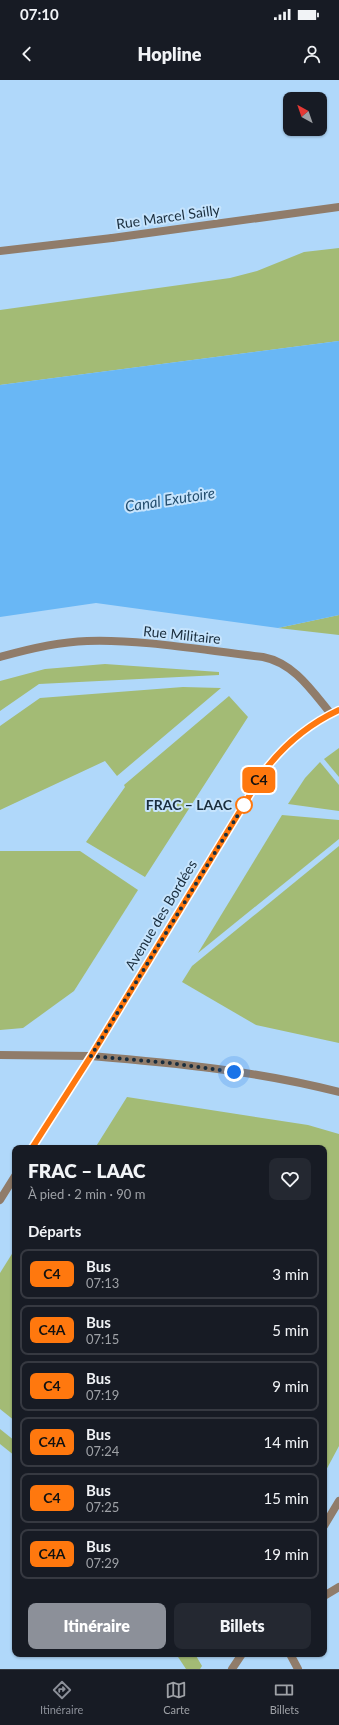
<!DOCTYPE html>
<html lang="fr">
<meta charset="utf-8">
<style>
:root{--surface:#171b24;--page:#242831;--text:#f1f3f6;--muted:#9ea1a6;--line:#363941;--accent:#8c9099}
body{margin:0;font-family:Lato,sans-serif;background:var(--page);color:var(--text);height:100vh;display:flex;flex-direction:column;font-size:15px;white-space:nowrap}
*{box-sizing:border-box;margin:0}
p{font-size:13px;color:var(--muted)}
.icon{flex:none;width:22px;height:22px;fill:none;stroke:currentColor;stroke-width:2;stroke-linecap:round;stroke-linejoin:round}
.map{position:relative;flex:1;overflow:hidden}
.drawer{position:absolute;left:12px;top:1065px;width:315px;height:512px;display:flex;flex-direction:column;background:var(--surface);border-radius:8px;box-shadow:0 1px 3px #0004}
.drawer>*{flex:none}
.badge{padding:0 8px;border-radius:6px;font-size:14px;line-height:26px}
.needle{width:26px;rotate:320deg}
.tools{position:absolute;left:283px;top:12px;display:grid;gap:8px}
.tools a{display:grid;place-items:center;width:44px;height:44px;border-radius:8px;background:var(--surface);box-shadow:0 1px 3px #0004;font-size:20px}
.you{position:absolute;width:20px;height:20px;margin:-10px;border:3px solid #fff;border-radius:50%;background:#1a73e8;box-shadow:0 0 0 6px #1a73e833}
.map>.badge{position:absolute;translate:-50% -50%;box-shadow:0 0 0 2px #fff}
h2{padding:0 16px;font-size:15px;line-height:36px}
.round{display:grid;place-items:center;flex:none;width:42px;height:42px;border-radius:8px;background:var(--page)}
.summary{display:flex;align-items:center;justify-content:space-between;height:68px;padding:0 16px}
h1{font-size:19px;font-weight:800;line-height:30px}
.primary-button{display:flex;gap:8px;margin-top:auto;padding:8px 16px}
.primary-button a{flex:1;height:46px;border-radius:8px;background:var(--accent);color:#fff;font-size:16px;font-weight:800;line-height:46px;text-align:center}
.primary-button a+a{background:var(--page);color:var(--text)}
ul{padding:0;list-style:none}
li{display:flex;align-items:center;gap:12px;height:50px;margin:0 8px 6px;padding:0 8px;border:2px solid var(--line);border-radius:8px}
li div{flex:1}
li b{display:block;font-size:15px}
li em{font-style:normal}
li .badge{min-width:44px;font-weight:700;text-align:center}
.status{display:flex;justify-content:space-between;align-items:center;height:28px;padding:0 20px;background:var(--surface);direction:ltr}
.status svg{height:11px;fill:currentColor}
header{display:flex;justify-content:space-between;align-items:center;height:52px;padding:0 16px;background:var(--surface);font-size:18px;font-weight:800}
.tab-bar{display:flex;justify-content:space-around;align-items:center;height:56px;border-top:1px solid var(--line);background:var(--surface);font-size:11px;color:var(--muted)}
.tab-bar a{display:grid;justify-items:center;gap:2px}
.tab-bar .active{color:var(--accent)}
.map>svg:first-child{display:block}
.green{fill:#a3bb75}
.water{fill:#69b7f5}
.lines{fill:none;stroke-linecap:round;stroke-linejoin:round}
.pedestrian{stroke:#907c6a;stroke-width:8}
.minor{stroke:#907c6a;stroke-width:8}
.tertiary{stroke:#907c6a;stroke-width:8}
.line-casing{stroke:#fff;stroke-width:9}
.line{stroke:#ff780e;stroke-width:6}
.walk{stroke:#1a2e3e;stroke-width:4;stroke-dasharray:0 7.2}
.stop-dot{fill:#fff;stroke:#ff780e;stroke-width:2}
.labels{text-anchor:middle;stroke-width:4;stroke-linejoin:round;paint-order:stroke}
.street-label{font-size:14px;fill:#1a2e3e;stroke:#c6e4fd}
.stop-label{font-size:14px;font-weight:bold;fill:#1a2e3e;stroke:#c6e4fd;text-anchor:end}
.water-label{font-size:15px;font-style:italic;fill:#244e6e;stroke:#c6e4fd}
</style>
<div class="status"><b>07:10</b><svg viewBox="0 0 49 12"><path d="M0 12V9h3v3zM5 12V6h3v6zM10 12V3h3v9zM15 12V0h3v12zM26 1h20v11H26zM47 4h2v5h-2z"/></svg></div>
<header><svg class="icon" aria-label="back" viewBox="0 0 24 24"><path d="M15 5l-7 7 7 7"/></svg>Hopline<svg class="icon" aria-label="person" viewBox="0 0 24 24"><circle cx="12" cy="8" r="4"/><path d="M4 21q1-7 8-7t8 7"/></svg></header>
<div class="map">
<svg width="339" height="1589" viewBox="0 0 339 1589">
<rect width="100%" height="100%" fill="#b0d8fa"/>
<g class="green">
<path d="M 339,168 L 339,261 L 0,305 L 0,230 L 230,198 L 257,191 L 304,172 Z"/>
<path d="M 339,535 L 339,555 L 278,548 Z"/>
<path d="M 105,584 L 219,592 L 219,595 L 39,604 L 0,631 L 0,601 L 45,589 Z"/>
<path d="M 183,607 L 221,608 L 117,696 L 105,681 L 0,730 L 0,646 L 40,618 Z"/>
<path d="M 229,616 L 248,637 L 145,797 L 86,762 L 125,707 L 124,705 Z"/>
<path d="M 339,668 L 339,697 L 324,679 Z"/>
<path d="M 320,682 L 339,705 L 339,731 L 288,724 L 305,698 Z"/>
<path d="M 282,735 L 339,740 L 339,759 L 198,873 Z"/>
<path d="M 339,766 L 339,963 L 256,945 L 182,902 L 192,886 Z"/>
<path d="M 0,771 L 80,771 L 138,810 L 74,911 L 23,948 L 0,950 Z"/>
<path d="M 127,1017 L 308,1045 L 339,1054 L 339,1366 L 324,1394 L 324,1068 L 95,1068 Z"/>
<path d="M 15,1169 L 15,1341 L 0,1329 L 0,1193 Z"/>
<path d="M 0,1349 L 15,1361 L 15,1376 L 0,1364 Z"/>
<path d="M 176,1574 L 195,1574 L 202,1586 L 200,1589 L 186,1589 Z"/>
</g>
<path class="water" d="M 339,261 L 339,535 L 278,548 L 96,523 L 0,537 L 0,305 Z"/>
<g class="lines">
<path class="pedestrian" d="M 0,171 L 112,158"/>
<g class="minor">
<path d="M 112,158 L 339,127"/>
<path d="M 0,577 C 28,569 58,562 87,561 C 143,559 207,571 263,577 C 294,583 312,611 331,634"/>
<path d="M 0,975 L 91,976"/>
<path d="M 32,1068 L 91,976"/>
<path d="M 0,1120 L 15,1096"/>
<path d="M 324,1446 L 339,1421"/>
<path d="M 324,1516 L 339,1507"/>
<path d="M 290,1574 L 298,1589"/>
<path d="M 232,1589 L 242,1574"/>
</g>
<path class="tertiary" d="M 339,630 C 309,644 285,664 265,690 L 91,976 C 174,983 258,991 339,1012"/>
</g>
<g class="lines">
<g class="line-casing">
<path id="line" d="M 32,1068 L 91,976 L 265,690 C 285,664 309,644 339,630"/>
</g>
<use href="#line" class="line"/>
<path class="walk" d="M 234,992 L 170,983 L 91,976 L 244,725"/>
</g>
<circle class="stop-dot" cx="244" cy="725" r="8"/>
<g class="labels">
<g class="street-label">
<text transform="translate(168 137) rotate(-8)" y="5">Rue Marcel Sailly</text>
<text transform="translate(182 555) rotate(6)" y="5">Rue Militaire</text>
<text transform="translate(161 835) rotate(-59)" y="5">Avenue des Bordées</text>
</g>
<g class="stop-label">
<text x="232" y="730">FRAC – LAAC</text>
</g>
<g class="water-label">
<text transform="translate(170 420) rotate(-9)" y="5">Canal Exutoire</text>
</g>
</g>
</svg>
<div class="tools">
<a><svg class="needle" viewBox="-14 -14 28 28"><path d="M0-13l5 13h-10z" fill="#e53935"/><path d="M0 13l5-13h-10z" fill="#9ea1a6"/></svg></a>
</div>
<div class="you" style="left:234px;top:992px"></div>
<b class="badge" style="left:259px;top:700px;background:#ff780e;color:#111">C4</b>
<section class="drawer">
<div class="summary"><div><h1>FRAC – LAAC</h1><p>À pied · 2 min · 90 m</p></div><a class="round"><svg class="icon" aria-label="heart" viewBox="0 0 24 24"><path d="M12 20l-8-8c-3-5 5-10 8-4 3-6 11-1 8 4z"/></svg></a></div>
<h2>Départs</h2>
<ul>
<li><span class="badge" style="background:#ff780e;color:#111">C4</span><div><b>Bus</b><p>07:13</p></div><em>3 min</em></li>
<li><span class="badge" style="background:#ff780e;color:#111">C4A</span><div><b>Bus</b><p>07:15</p></div><em>5 min</em></li>
<li><span class="badge" style="background:#ff780e;color:#111">C4</span><div><b>Bus</b><p>07:19</p></div><em>9 min</em></li>
<li><span class="badge" style="background:#ff780e;color:#111">C4A</span><div><b>Bus</b><p>07:24</p></div><em>14 min</em></li>
<li><span class="badge" style="background:#ff780e;color:#111">C4</span><div><b>Bus</b><p>07:25</p></div><em>15 min</em></li>
<li><span class="badge" style="background:#ff780e;color:#111">C4A</span><div><b>Bus</b><p>07:29</p></div><em>19 min</em></li>
</ul>
<div class="primary-button"><a>Itinéraire</a><a>Billets</a></div>
</section>
</div>
<nav class="tab-bar">
<a class="active"><svg class="icon" aria-label="directions" viewBox="0 0 24 24"><path d="M12 3l9 9-9 9-9-9zM9 14v-3h6M13 9l2 2-2 2"/></svg>Itinéraire</a>
<a><svg class="icon" aria-label="map" viewBox="0 0 24 24"><path d="M3 6l6-2 6 2 6-2v14l-6 2-6-2-6 2zM9 4v14M15 6v14"/></svg>Carte</a>
<a><svg class="icon" aria-label="tickets" viewBox="0 0 24 24"><path d="M3 7h18v10H3zM15 7v10"/></svg>Billets</a>
</nav>
